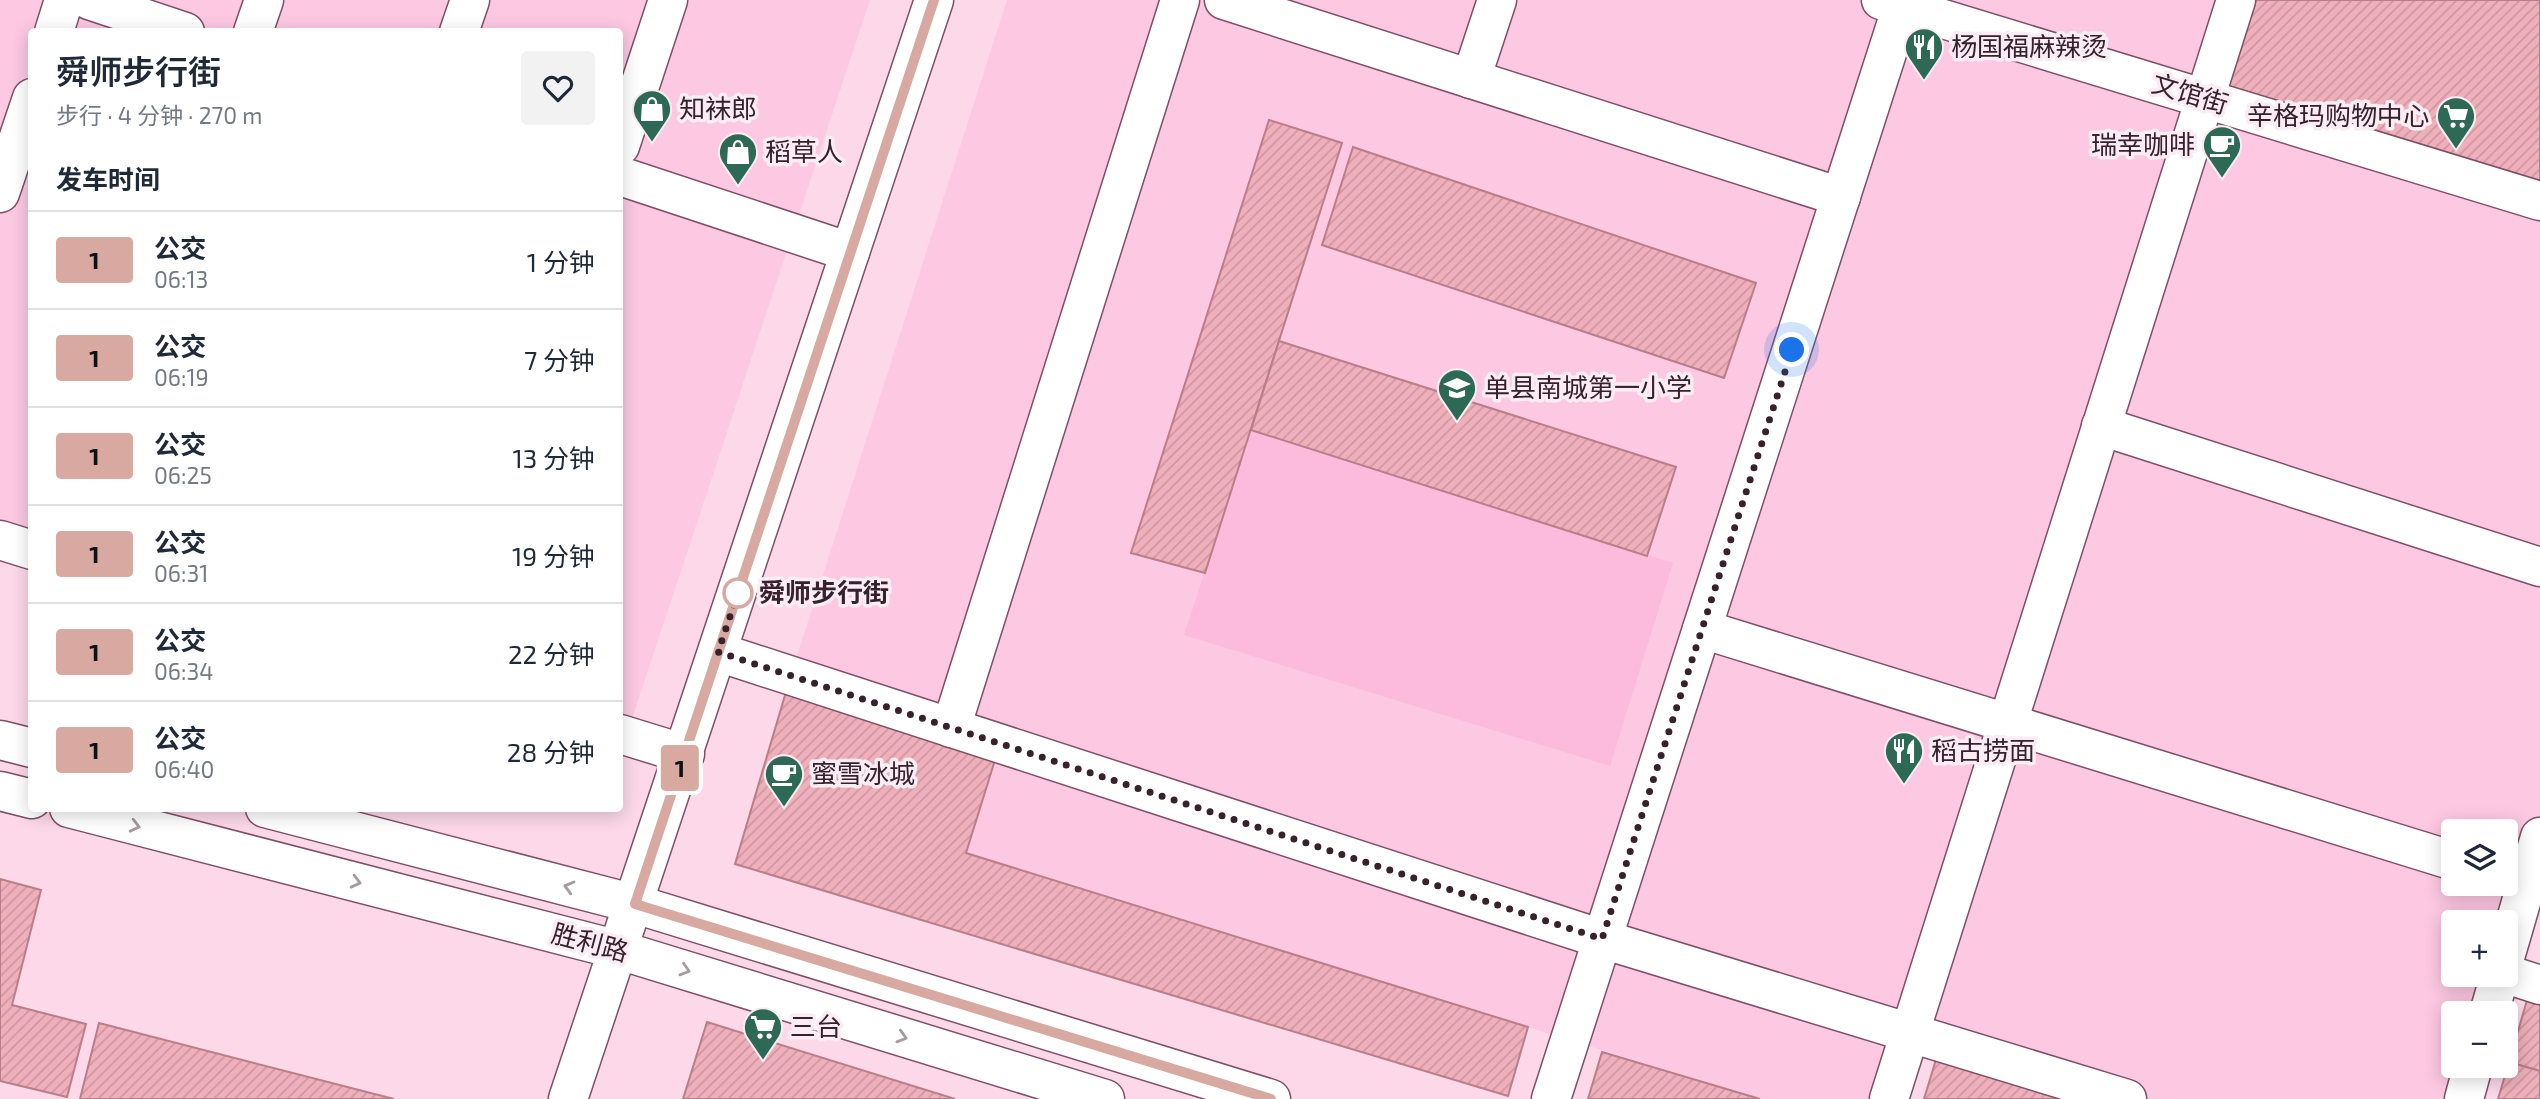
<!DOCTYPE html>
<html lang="zh">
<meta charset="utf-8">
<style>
:root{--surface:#fff;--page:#f2f2f3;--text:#1f2937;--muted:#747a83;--line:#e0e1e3}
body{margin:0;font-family:"Exo 2","Noto Sans SC",sans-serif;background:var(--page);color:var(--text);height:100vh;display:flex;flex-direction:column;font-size:26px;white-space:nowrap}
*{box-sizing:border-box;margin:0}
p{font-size:23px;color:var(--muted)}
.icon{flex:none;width:38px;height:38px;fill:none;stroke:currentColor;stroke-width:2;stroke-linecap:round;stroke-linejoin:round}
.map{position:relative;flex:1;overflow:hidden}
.panel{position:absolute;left:28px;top:28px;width:595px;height:784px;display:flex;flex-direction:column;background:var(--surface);border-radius:7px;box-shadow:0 4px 18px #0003}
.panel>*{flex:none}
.badge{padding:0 14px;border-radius:5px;font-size:24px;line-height:46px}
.controls{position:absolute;left:2441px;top:819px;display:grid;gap:14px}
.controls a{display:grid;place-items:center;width:77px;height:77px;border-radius:7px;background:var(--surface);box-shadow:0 4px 18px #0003;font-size:35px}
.you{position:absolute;width:35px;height:35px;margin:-18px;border:5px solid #fff;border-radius:50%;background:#1a73e8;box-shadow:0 0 0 10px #1a73e833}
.map>.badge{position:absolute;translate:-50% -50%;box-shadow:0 0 0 4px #fff}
h2{padding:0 28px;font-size:26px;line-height:63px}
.round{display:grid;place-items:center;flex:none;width:74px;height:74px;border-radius:7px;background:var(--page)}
.overview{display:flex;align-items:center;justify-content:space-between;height:119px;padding:0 28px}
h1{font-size:33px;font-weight:600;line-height:52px}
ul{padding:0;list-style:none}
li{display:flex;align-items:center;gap:21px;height:98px;padding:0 28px;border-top:2px solid var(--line)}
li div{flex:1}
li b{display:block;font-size:26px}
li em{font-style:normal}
li .badge{min-width:77px;font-weight:700;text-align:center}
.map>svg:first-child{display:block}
.built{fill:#fdc8e2;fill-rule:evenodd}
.green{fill:#fcbbdc}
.building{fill:url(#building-hatch);stroke:#ba7e89;stroke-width:2}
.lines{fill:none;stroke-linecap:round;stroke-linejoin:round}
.minor-casing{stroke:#7f4e67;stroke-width:41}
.major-casing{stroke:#7f4e67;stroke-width:41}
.minor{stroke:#fff;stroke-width:38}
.major{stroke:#fff;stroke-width:38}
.oneway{stroke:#a59ba0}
.line-casing{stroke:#fff;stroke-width:16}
.line{stroke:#d7a9a0;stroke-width:10}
.walk{stroke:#36212c;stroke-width:7;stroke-dasharray:0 12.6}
.stop-dot{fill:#fff;stroke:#d7a9a0;stroke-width:3.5}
.labels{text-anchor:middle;stroke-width:7;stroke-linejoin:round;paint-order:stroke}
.poi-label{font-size:26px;fill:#36212c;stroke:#f9edf3;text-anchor:start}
.street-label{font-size:26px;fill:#36212c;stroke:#f9edf3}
.stop-label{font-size:26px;font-weight:bold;fill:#36212c;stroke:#f9edf3;text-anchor:start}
</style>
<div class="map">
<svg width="2540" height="1099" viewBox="0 0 2540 1099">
<defs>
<pattern id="building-hatch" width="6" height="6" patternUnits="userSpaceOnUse" patternTransform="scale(1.75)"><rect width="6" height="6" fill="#efb0bb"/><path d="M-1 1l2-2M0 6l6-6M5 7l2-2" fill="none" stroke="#ce97a1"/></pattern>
</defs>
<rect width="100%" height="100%" fill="#fcd8e9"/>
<g class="built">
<path d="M 0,0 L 870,0 L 629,728 L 620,726 L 620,32 L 32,32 L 31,543 L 0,533 Z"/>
<path d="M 1007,0 L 2540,0 L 2540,837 L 2506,922 L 2454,922 L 2454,975 L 2500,975 L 2489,1013 L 2454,1013 L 2454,1066 L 2464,1099 L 2127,1099 L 1910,1033 L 1889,1099 L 1760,1099 L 966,853 L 1000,744 L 791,675 ZM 2454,831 L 2506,831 L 2506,884 L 2454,884 Z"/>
</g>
<path class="green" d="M 1251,430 L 1673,563 L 1610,766 L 1184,635 Z"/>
<g class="building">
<path d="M 2236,0 L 2540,0 L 2540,201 L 2204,98 Z"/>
<path d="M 1269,120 L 1342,143 L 1205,573 L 1131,553 Z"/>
<path d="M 1353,147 L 1756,283 L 1724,378 L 1322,245 Z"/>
<path d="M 1279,341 L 1676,467 L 1647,556 L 1251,430 Z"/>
<path d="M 791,675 L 1000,744 L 966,853 L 1528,1027 L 1508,1096 L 735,864 Z"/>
<path d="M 0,879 L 41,890 L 12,1005 L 86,1024 L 67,1097 L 0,1081 Z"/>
<path d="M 2532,983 L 2540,985 L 2540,1071 L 2509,1062 Z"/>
<path d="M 707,1022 L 955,1099 L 683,1099 Z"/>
<path d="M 99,1023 L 394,1099 L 80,1099 Z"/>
<path d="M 1941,1043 L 2127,1099 L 1924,1099 Z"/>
<path d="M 1602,1052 L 1760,1099 L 1588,1099 Z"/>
<path d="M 2509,1062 L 2540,1071 L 2540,1099 L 2498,1099 Z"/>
</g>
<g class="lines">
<g class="minor-casing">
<g id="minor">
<path d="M 89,0 L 185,32"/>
<path d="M 1224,0 L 1841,197"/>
<path d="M 1881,0 L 2540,201"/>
<path d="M 54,32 L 64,0"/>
<path d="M 253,32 L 264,0"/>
<path d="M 459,32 L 470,0"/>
<path d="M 1471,79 L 1497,0"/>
<path d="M 620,146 L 668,0"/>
<path d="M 620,176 L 850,252"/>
<path d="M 0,193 L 32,98"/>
<path d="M 2101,426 L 2540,567"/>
<path d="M 0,540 L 32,550"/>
<path d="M 1702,629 L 2454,861"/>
<path d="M 718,652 L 1602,939 L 2127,1099"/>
<path d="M 951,728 L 1180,0"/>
<path d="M 620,734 L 685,754"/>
<path d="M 2506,954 L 2540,837"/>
<path d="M 2506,974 L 2540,985"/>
<path d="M 2489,1013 L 2500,975"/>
<path d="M 568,1099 L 934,0"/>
<path d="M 1551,1099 L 1904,0"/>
<path d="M 1889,1099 L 2236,0"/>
<path d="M 2464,1099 L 2473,1066"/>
</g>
</g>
<g class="major-casing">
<g id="major">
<path d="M 0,740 L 32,748"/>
<path d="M 0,791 L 32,799"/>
<path d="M 69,808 L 619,950 L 1105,1099"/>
<path d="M 265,808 L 635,904 L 1271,1099"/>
</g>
</g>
<use href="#minor" class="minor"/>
<use href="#major" class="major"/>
</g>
<defs><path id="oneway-chevron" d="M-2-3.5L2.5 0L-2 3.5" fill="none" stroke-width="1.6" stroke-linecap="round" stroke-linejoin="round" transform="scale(1.75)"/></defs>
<g class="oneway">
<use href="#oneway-chevron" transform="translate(135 826) rotate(14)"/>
<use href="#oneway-chevron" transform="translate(356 882) rotate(14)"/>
<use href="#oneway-chevron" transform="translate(569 887) rotate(-165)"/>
<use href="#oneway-chevron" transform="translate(685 970) rotate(17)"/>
<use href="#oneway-chevron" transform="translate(902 1037) rotate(17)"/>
</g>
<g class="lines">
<g class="line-casing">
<path id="line" d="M 934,0 L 635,904 L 1271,1099"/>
</g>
<use href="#line" class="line"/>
<path class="walk" d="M 738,593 L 718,652 L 1602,939 L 1792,350"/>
</g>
<defs>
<g id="restaurant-pin" transform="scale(2.0125)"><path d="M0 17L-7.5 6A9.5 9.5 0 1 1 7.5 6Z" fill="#2d6954" stroke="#f9edf3"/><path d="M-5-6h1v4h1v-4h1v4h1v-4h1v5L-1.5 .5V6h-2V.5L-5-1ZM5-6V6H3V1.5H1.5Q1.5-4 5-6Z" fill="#fff"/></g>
<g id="shop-pin" transform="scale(2.0125)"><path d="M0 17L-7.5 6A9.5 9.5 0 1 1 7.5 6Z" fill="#2d6954" stroke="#f9edf3"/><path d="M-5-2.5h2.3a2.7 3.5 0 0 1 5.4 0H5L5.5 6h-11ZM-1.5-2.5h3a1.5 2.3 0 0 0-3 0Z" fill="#fff"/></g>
<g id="supermarket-pin" transform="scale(2.0125)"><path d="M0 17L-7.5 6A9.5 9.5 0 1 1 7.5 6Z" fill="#2d6954" stroke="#f9edf3"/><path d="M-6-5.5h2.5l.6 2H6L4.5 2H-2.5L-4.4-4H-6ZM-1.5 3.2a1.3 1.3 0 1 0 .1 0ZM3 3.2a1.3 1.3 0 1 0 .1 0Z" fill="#fff"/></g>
<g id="cafe-pin" transform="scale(2.0125)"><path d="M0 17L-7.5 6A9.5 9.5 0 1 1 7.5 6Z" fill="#2d6954" stroke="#f9edf3"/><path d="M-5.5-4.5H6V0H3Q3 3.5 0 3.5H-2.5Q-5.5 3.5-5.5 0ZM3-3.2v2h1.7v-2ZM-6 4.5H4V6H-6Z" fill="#fff"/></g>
<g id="school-pin" transform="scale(2.0125)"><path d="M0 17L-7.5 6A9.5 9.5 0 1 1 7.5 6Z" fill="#2d6954" stroke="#f9edf3"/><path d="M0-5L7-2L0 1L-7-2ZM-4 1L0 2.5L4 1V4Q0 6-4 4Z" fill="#fff"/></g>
</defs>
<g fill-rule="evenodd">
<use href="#restaurant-pin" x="1924" y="47"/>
<use href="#shop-pin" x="652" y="109"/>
<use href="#supermarket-pin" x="2456" y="116"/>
<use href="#cafe-pin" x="2222" y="145"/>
<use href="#shop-pin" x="738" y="152"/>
<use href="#school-pin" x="1457" y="388"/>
<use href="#restaurant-pin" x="1904" y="751"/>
<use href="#cafe-pin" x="784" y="774"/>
<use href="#supermarket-pin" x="763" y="1027"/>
</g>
<circle class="stop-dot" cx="738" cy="593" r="14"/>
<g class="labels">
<g class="poi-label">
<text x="1951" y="56">杨国福麻辣烫</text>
<text x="679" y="118">知袜郎</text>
<text x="2429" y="125" text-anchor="end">辛格玛购物中心</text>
<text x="2195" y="154" text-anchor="end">瑞幸咖啡</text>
<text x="765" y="161">稻草人</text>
<text x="1484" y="397">单县南城第一小学</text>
<text x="1931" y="760">稻古捞面</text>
<text x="811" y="783">蜜雪冰城</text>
<text x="790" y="1036">三台</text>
</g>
<g class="street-label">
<text transform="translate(2190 94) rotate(17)" y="9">文馆街</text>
<text transform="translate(590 943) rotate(15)" y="9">胜利路</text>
</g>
<g class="stop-label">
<text x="759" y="602">舜师步行街</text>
</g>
</g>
</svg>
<div class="controls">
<a><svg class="icon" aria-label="layers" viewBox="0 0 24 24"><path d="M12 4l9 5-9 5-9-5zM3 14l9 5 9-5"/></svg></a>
<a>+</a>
<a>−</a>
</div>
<div class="you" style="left:1792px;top:350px"></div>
<b class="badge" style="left:680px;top:768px;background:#d7a9a0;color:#111">1</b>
<section class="panel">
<div class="overview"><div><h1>舜师步行街</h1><p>步行 · 4 分钟 · 270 m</p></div><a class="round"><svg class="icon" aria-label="heart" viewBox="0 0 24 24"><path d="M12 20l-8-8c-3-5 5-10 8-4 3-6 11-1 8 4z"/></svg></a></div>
<h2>发车时间</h2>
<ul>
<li><span class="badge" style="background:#d7a9a0;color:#111">1</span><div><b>公交</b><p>06:13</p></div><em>1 分钟</em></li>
<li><span class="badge" style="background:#d7a9a0;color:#111">1</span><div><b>公交</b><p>06:19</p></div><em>7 分钟</em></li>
<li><span class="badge" style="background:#d7a9a0;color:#111">1</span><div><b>公交</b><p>06:25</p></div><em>13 分钟</em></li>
<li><span class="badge" style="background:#d7a9a0;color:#111">1</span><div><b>公交</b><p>06:31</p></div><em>19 分钟</em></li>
<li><span class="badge" style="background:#d7a9a0;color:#111">1</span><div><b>公交</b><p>06:34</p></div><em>22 分钟</em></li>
<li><span class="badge" style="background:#d7a9a0;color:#111">1</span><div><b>公交</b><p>06:40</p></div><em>28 分钟</em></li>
</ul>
</section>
</div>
